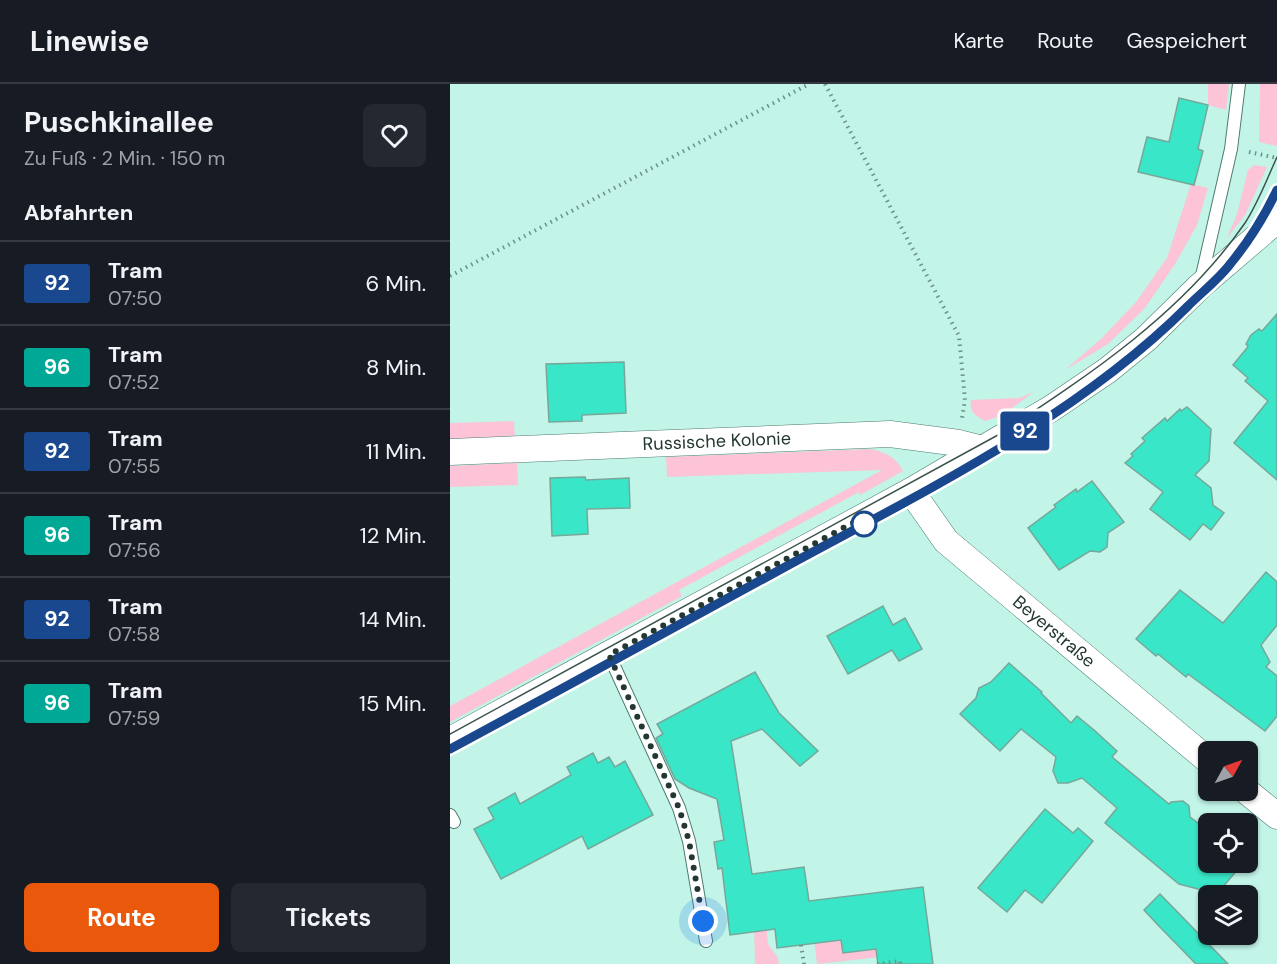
<!DOCTYPE html>
<html lang="de">
<meta charset="utf-8">
<style>
:root{--surface:#171b24;--page:#242831;--text:#f1f3f6;--muted:#9ea1a6;--line:#363941;--accent:#ea580c}
body{margin:0;font-family:"DM Sans",sans-serif;background:var(--page);color:var(--text);height:100vh;display:flex;flex-direction:column;font-size:22px;white-space:nowrap}
*{box-sizing:border-box;margin:0}
p{font-size:20px;color:var(--muted)}
.icon{flex:none;width:33px;height:33px;fill:none;stroke:currentColor;stroke-width:2;stroke-linecap:round;stroke-linejoin:round}
.map{position:relative;flex:1;overflow:hidden}
.side{display:flex;flex-direction:column;background:var(--surface);width:450px}
.side>*{flex:none}
.badge{padding:0 12px;border-radius:4px;font-size:21px;line-height:39px}
.needle{width:39px;rotate:50deg}
.tools{position:absolute;left:748px;top:657px;display:grid;gap:12px}
.tools a{display:grid;place-items:center;width:60px;height:60px;border-radius:9px;background:var(--surface);box-shadow:0 2px 4px #0004;font-size:30px}
.you{position:absolute;width:30px;height:30px;margin:-15px;border:4px solid #fff;border-radius:50%;background:#1a73e8;box-shadow:0 0 0 9px #1a73e833}
.map>.badge{position:absolute;translate:-50% -50%;box-shadow:0 0 0 3px #fff}
h2{padding:0 24px;font-size:22px;line-height:54px}
.round{display:grid;place-items:center;flex:none;width:63px;height:63px;border-radius:9px;background:var(--page)}
.headline{display:flex;align-items:center;justify-content:space-between;height:102px;padding:0 24px}
h1{font-size:28px;font-weight:700;line-height:45px}
.cta{display:flex;gap:12px;margin-top:auto;padding:12px 24px}
.cta a{flex:1;height:69px;border-radius:9px;background:var(--accent);color:#fff;font-size:24px;font-weight:700;line-height:69px;text-align:center}
.cta a+a{background:var(--page);color:var(--text)}
ul{padding:0;list-style:none}
li{display:flex;align-items:center;gap:18px;height:84px;padding:0 24px;border-top:2px solid var(--line)}
li div{flex:1}
li b{display:block;font-size:22px}
li em{font-style:normal}
li .badge{min-width:66px;font-weight:700;text-align:center}
header{display:flex;align-items:center;gap:36px;box-sizing:border-box;height:84px;padding:0 30px;background:var(--surface);border-bottom:2px solid var(--line)}
header strong{font-size:28px}
nav{display:flex;gap:33px;margin-inline-start:auto;font-size:21px}
main{display:flex;flex:1;min-height:0}
.map>svg:first-child{display:block}
.green{fill:#fcc4d6}
.building{fill:#39e6c7;stroke:#77a79b;stroke-width:1.5}
.lines{fill:none;stroke-linecap:round;stroke-linejoin:round}
.lane-casing{stroke:#4d7c71;stroke-width:14}
.street-casing{stroke:#4d7c71;stroke-width:27}
.path{stroke:#6f9188;stroke-width:4;stroke-dasharray:1.5 4.5;stroke-linecap:butt}
.lane{stroke:#fff;stroke-width:12}
.street{stroke:#fff;stroke-width:26}
.tram{stroke:#3b534d;stroke-width:1.5}
.line-casing{stroke:#fff;stroke-width:14}
.line{stroke:#19488e;stroke-width:9}
.walk{stroke:#243833;stroke-width:6;stroke-dasharray:0 10.8}
.stop-dot{fill:#fff;stroke:#19488e;stroke-width:3}
.labels{text-anchor:middle;stroke-width:6;stroke-linejoin:round;paint-order:stroke}
.street-label{font-size:18px;fill:#243833;stroke:#dffdf5}
</style>
<header>
<strong>Linewise</strong>
<nav><a>Karte</a><a>Route</a><a>Gespeichert</a></nav>
</header>
<main>
<section class="side">
<div class="headline"><div><h1>Puschkinallee</h1><p>Zu Fuß · 2 Min. · 150 m</p></div><a class="round"><svg class="icon" aria-label="heart" viewBox="0 0 24 24"><path d="M12 20l-8-8c-3-5 5-10 8-4 3-6 11-1 8 4z"/></svg></a></div>
<h2>Abfahrten</h2>
<ul>
<li><span class="badge" style="background:#19488e;color:#fff">92</span><div><b>Tram</b><p>07:50</p></div><em>6 Min.</em></li>
<li><span class="badge" style="background:#00a995;color:#fff">96</span><div><b>Tram</b><p>07:52</p></div><em>8 Min.</em></li>
<li><span class="badge" style="background:#19488e;color:#fff">92</span><div><b>Tram</b><p>07:55</p></div><em>11 Min.</em></li>
<li><span class="badge" style="background:#00a995;color:#fff">96</span><div><b>Tram</b><p>07:56</p></div><em>12 Min.</em></li>
<li><span class="badge" style="background:#19488e;color:#fff">92</span><div><b>Tram</b><p>07:58</p></div><em>14 Min.</em></li>
<li><span class="badge" style="background:#00a995;color:#fff">96</span><div><b>Tram</b><p>07:59</p></div><em>15 Min.</em></li>
</ul>
<div class="cta"><a>Route</a><a>Tickets</a></div>
</section>
<div class="map">
<svg width="827" height="880" viewBox="0 0 827 880">
<rect width="100%" height="100%" fill="#c2f4e7"/>
<g class="green">
<path d="M 758,0 L 779,0 L 776,26 L 758,21 Z"/>
<path d="M 810,0 L 827,0 L 827,62 L 809,58 Z"/>
<path d="M 804,81 L 817,83 L 795,131 L 777,154 L 787,130 L 798,86 Z"/>
<path d="M 741,100 L 758,104 L 747,141 L 725,180 L 695,224 L 658,260 L 615,286 L 652,254 L 686,218 L 717,174 Z"/>
<path d="M 584,308 L 551,332 L 535,337 C 525,332 519,328 521,316 L 570,314 Z"/>
<path d="M 64,337 L 65,355 L 0,358 L 0,339 Z"/>
<path d="M 421,365 C 435,368 447,374 453,387 L 410,411 L 409,408 L 229,506 L 232,512 L 0,638 L 0,622 L 432,386 L 217,393 L 216,373 Z"/>
<path d="M 67,379 L 68,401 L 0,403 L 0,382 Z"/>
<path d="M 312,791 L 318,860 L 328,874 L 329,880 L 305,880 L 303,798 Z"/>
<path d="M 388,836 L 393,869 L 429,865 L 430,873 L 367,880 L 362,839 Z"/>
</g>
<g class="building">
<path d="M 729,14 L 758,21 L 748,65 L 753,67 L 744,101 L 688,88 L 697,53 L 719,58 Z"/>
<path d="M 827,230 L 827,396 L 784,359 L 818,317 L 795,297 L 798,294 L 783,281 L 797,264 L 798,262 L 796,260 L 801,251 L 809,245 L 812,247 Z"/>
<path d="M 174,278 L 176,329 L 132,331 L 132,337 L 99,338 L 96,280 Z"/>
<path d="M 737,323 L 761,345 L 759,377 L 745,391 L 761,404 L 763,421 L 774,429 L 761,446 L 753,440 L 740,456 L 700,425 L 713,408 L 675,379 L 683,372 L 681,370 L 695,357 L 692,354 L 715,334 L 717,337 L 730,325 L 731,327 Z"/>
<path d="M 135,393 L 136,396 L 179,394 L 180,424 L 137,425 L 138,450 L 102,452 L 100,394 Z"/>
<path d="M 642,397 L 674,438 L 658,449 L 657,463 L 650,468 L 640,467 L 609,486 L 578,444 L 606,423 L 604,421 L 626,405 L 627,408 Z"/>
<path d="M 816,488 L 827,498 L 827,541 L 811,561 L 820,578 L 816,583 L 827,592 L 827,632 L 815,647 L 738,590 L 736,593 L 708,570 L 706,572 L 686,555 L 730,506 L 773,539 Z"/>
<path d="M 433,522 L 443,541 L 455,534 L 472,565 L 449,577 L 442,566 L 398,590 L 377,552 Z"/>
<path d="M 559,579 L 592,608 L 591,609 L 621,639 L 627,632 L 644,646 L 667,667 L 662,673 L 719,720 L 721,718 L 733,717 L 739,722 L 740,733 L 759,747 L 759,778 L 794,778 L 767,810 L 729,800 L 655,739 L 667,724 L 632,694 L 618,699 L 608,699 L 603,687 L 606,673 L 571,645 L 550,667 L 510,630 L 526,614 L 529,604 L 541,598 Z"/>
<path d="M 305,588 L 329,629 L 368,667 L 350,682 L 312,645 L 281,657 L 302,790 L 354,783 L 359,817 L 473,803 L 483,880 L 428,880 L 426,865 L 393,869 L 391,856 L 327,864 L 325,845 L 280,851 L 272,784 L 268,785 L 264,758 L 274,756 L 267,715 L 239,704 L 225,695 L 206,654 L 213,650 L 207,640 Z"/>
<path d="M 143,669 L 148,679 L 159,673 L 165,683 L 175,677 L 203,731 L 138,765 L 132,752 L 51,795 L 24,745 L 44,735 L 38,724 L 65,709 L 70,720 L 121,691 L 117,683 Z"/>
<path d="M 595,725 L 623,749 L 628,744 L 643,757 L 592,819 L 575,806 L 557,828 L 528,804 Z"/>
<path d="M 710,810 L 778,880 L 746,880 L 707,840 L 694,826 Z"/>
</g>
<g class="lines">
<g class="lane-casing">
<g id="lane">
<path d="M 751,196 L 781,65 L 789,0"/>
<path d="M 159,571 L 229,724 L 239,757 L 256,857"/>
<path d="M 0,731 L 4,738"/>
</g>
</g>
<g class="street-casing">
<g id="street">
<path id="s1" d="M 0,368 L 440,350 L 509,359 L 533,365"/>
<path id="s2" d="M 461,407 L 496,457 L 759,677"/>
<path d="M 0,656 L 461,407 L 602,324 L 658,286 L 696,255 L 750,202 L 827,136"/>
<path d="M 795,706 L 827,732"/>
</g>
</g>
<g class="path">
<path d="M 375,0 L 509,252 L 515,316 L 512,334"/>
<path d="M 799,68 L 827,74"/>
<path d="M 0,192 L 359,0"/>
<path d="M 351,861 L 354,880"/>
<path d="M 427,880 L 450,877 L 450,880"/>
</g>
<use href="#lane" class="lane"/>
<use href="#street" class="street"/>
<g class="tram">
<path d="M 0,650 L 548,351 C 639,291 732,230 795,139 C 808,119 817,95 827,73"/>
<path d="M 0,665 C 113,603 226,542 339,481 C 478,405 625,334 738,222 C 753,208 769,195 781,179 C 799,157 815,131 827,106"/>
</g>
</g>
<g class="lines">
<g class="line-casing">
<path id="line" d="M 0,665 C 112,605 223,544 335,483 C 473,408 626,334 738,222 C 752,208 769,195 781,179 C 799,157 815,131 827,106"/>
</g>
<use href="#line" class="line"/>
<path class="walk" d="M 253,837 L 239,757 L 229,724 L 159,571 L 419,430 L 414,440"/>
</g>
<circle class="stop-dot" cx="414" cy="440" r="12"/>
<g class="labels">
<g class="street-label">
<text dy="6" stroke="none"><textPath href="#s1" startOffset="267">Russische Kolonie</textPath></text>
<text dy="6" stroke="none"><textPath href="#s2" startOffset="202">Beyerstraße</textPath></text>
</g>
</g>
</svg>
<div class="tools">
<a><svg class="needle" viewBox="-14 -14 28 28"><path d="M0-13l5 13h-10z" fill="#e53935"/><path d="M0 13l5-13h-10z" fill="#9ea1a6"/></svg></a>
<a><svg class="icon" aria-label="locate" viewBox="0 0 24 24"><circle cx="12" cy="12" r="6"/><path d="M12 2v4M12 18v4M2 12h4M18 12h4"/></svg></a>
<a><svg class="icon" aria-label="layers" viewBox="0 0 24 24"><path d="M12 4l9 5-9 5-9-5zM3 14l9 5 9-5"/></svg></a>
</div>
<div class="you" style="left:253px;top:837px"></div>
<b class="badge" style="left:575px;top:347px;background:#19488e;color:#fff">92</b>
</div>
</main>
